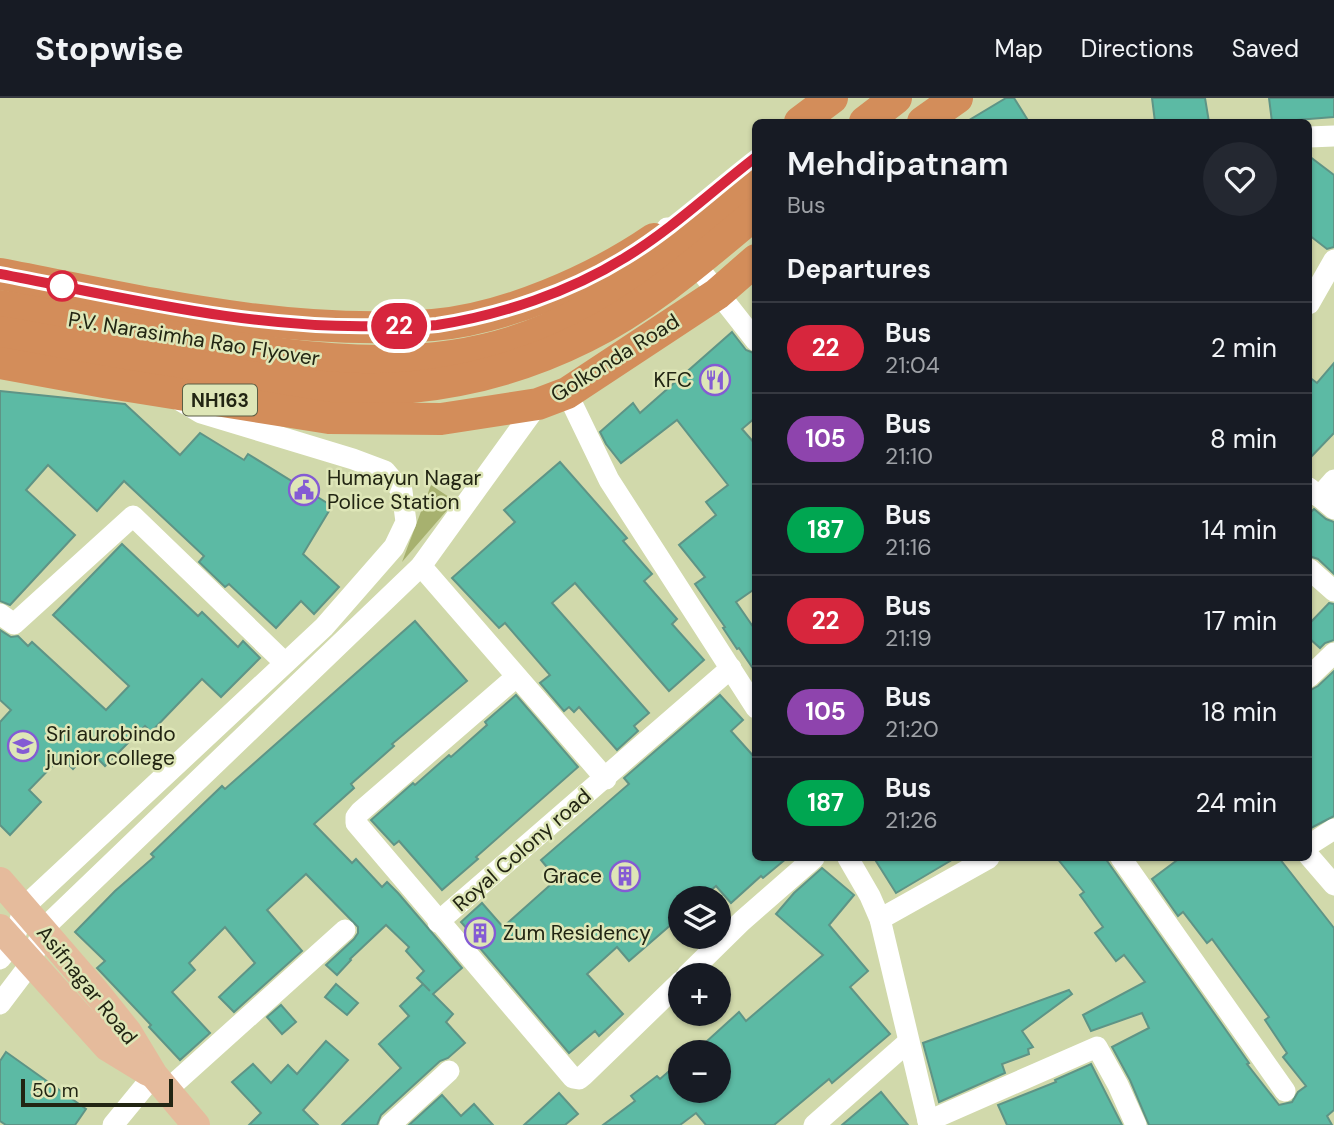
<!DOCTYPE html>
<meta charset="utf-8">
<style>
:root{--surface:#171b24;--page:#242831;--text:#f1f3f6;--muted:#9ea1a6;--line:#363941}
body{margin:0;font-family:"DM Sans",sans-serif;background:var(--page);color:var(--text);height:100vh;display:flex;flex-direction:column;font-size:26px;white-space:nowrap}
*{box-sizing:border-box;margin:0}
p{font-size:23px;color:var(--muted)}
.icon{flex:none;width:38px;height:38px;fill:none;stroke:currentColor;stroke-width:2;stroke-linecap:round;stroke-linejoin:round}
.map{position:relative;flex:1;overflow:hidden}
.sheet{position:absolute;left:752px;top:21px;width:560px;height:742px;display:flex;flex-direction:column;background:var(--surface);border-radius:10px;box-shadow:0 2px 5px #0004}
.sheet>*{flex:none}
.badge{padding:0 14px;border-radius:23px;font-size:24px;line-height:46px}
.controls{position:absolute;left:668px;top:788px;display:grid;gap:14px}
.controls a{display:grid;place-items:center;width:63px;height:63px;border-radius:50%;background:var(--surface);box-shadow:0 2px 5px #0004;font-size:35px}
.scale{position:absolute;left:21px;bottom:18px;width:152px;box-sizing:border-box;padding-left:7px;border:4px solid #222513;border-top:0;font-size:19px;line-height:24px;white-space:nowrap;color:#222513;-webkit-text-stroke:5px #dee6b7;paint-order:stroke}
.map>.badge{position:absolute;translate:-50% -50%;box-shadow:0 0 0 4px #fff}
h2{padding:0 35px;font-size:26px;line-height:63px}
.round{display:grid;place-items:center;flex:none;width:74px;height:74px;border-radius:37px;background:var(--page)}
.overview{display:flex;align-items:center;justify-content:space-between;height:119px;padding:0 35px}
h1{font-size:33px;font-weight:600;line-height:52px}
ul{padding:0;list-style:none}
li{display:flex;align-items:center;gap:21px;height:91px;padding:0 35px;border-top:2px solid var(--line)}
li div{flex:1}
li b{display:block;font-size:26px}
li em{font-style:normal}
li .badge{min-width:77px;font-weight:700;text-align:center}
header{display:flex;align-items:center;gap:42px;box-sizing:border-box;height:98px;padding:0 35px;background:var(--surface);border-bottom:2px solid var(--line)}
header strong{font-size:33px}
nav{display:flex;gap:38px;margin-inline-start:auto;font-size:24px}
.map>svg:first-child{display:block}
.green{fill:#a7b16f}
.building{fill:#5cbaa4;stroke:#5e9486;stroke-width:2}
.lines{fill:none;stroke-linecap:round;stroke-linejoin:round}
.minor{stroke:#fff;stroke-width:21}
.major{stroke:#e5bb9c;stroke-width:28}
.highway{stroke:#d38d5a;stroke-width:32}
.line-casing{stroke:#fff;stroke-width:16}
.line{stroke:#d7263d;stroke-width:10}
.stop-dot{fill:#fff;stroke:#d7263d;stroke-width:3.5}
.labels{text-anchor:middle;stroke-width:5;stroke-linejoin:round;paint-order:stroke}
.shield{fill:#dee6b7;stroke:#5a5f44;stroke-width:2}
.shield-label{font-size:19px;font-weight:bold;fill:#222513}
.street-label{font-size:21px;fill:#222513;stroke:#dee6b7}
.poi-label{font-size:21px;fill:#222513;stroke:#dee6b7;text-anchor:start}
</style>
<header>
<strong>Stopwise</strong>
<nav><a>Map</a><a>Directions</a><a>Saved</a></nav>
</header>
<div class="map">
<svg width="1334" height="1027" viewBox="0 0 1334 1027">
<rect width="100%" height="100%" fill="#d1d9ab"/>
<path class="green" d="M 431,387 L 455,403 L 402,464 Z"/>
<g class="building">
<path d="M 1006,0 L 1014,0 L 1029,24 L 966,24 Z"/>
<path d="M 1152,0 L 1205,0 L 1209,24 L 1155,24 Z"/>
<path d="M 1269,0 L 1334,0 L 1334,19 L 1272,24 Z"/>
<path d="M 1309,58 L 1334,77 L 1334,149 L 1327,151 L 1309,137 Z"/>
<path d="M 732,234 L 746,252 L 756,256 L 756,319 L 742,331 L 756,347 L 756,490 L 736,504 L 756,533 L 756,575 L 739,550 L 737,551 L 723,530 L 725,529 L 695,486 L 705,479 L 679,447 L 716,417 L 706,404 L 728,387 L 677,322 L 621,365 L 606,346 L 600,334 L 633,305 L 640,315 Z"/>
<path d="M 1334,265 L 1334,335 L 1309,361 L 1309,279 L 1317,285 Z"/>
<path d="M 0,293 L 125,306 L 180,357 L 200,335 L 244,362 L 248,356 L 332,408 L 303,456 L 339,489 L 314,516 L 301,503 L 276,530 L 229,486 L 225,489 L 199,464 L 204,458 L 124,383 L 97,413 L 48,367 L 26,392 L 75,437 L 10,507 L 0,503 Z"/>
<path d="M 560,364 L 627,440 L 623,443 L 652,476 L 644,483 L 677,521 L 672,526 L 704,562 L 669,593 L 575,485 L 552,505 L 649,615 L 634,628 L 638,633 L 617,652 L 579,609 L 574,614 L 569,609 L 564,613 L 540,585 L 550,577 L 505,525 L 499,530 L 452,480 L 515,424 L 504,412 Z"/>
<path d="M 1314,411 L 1326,421 L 1334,424 L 1334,476 L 1318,461 L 1309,458 L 1309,416 Z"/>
<path d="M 122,446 L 198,518 L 202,514 L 238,549 L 243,543 L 260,560 L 221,599 L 202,581 L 151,634 L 145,628 L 105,668 L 90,653 L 73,671 L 61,659 L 29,692 L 41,704 L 10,737 L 0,727 L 0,624 L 11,612 L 0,602 L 0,532 L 11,539 L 18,538 L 28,548 L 32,544 L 106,612 L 129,588 L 53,517 Z"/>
<path d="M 1329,505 L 1334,506 L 1334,542 L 1325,545 L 1320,550 L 1309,540 L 1309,526 Z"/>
<path d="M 415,523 L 467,583 L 392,646 L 394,648 L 351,686 L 354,690 L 314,726 L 352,765 L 356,761 L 382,789 L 387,784 L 398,795 L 462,870 L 433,896 L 453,916 L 446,924 L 465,945 L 448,960 L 440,963 L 381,1017 L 377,1027 L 342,1027 L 401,970 L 379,946 L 409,918 L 400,908 L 423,886 L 430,893 L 417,880 L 424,873 L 406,853 L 409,849 L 386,827 L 350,861 L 351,862 L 337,877 L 326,867 L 354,841 L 358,835 L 358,829 L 306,776 L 267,812 L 302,853 L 234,914 L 219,899 L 255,865 L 225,829 L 189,865 L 195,872 L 172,894 L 210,935 L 180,962 L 149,929 L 151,927 L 97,870 L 105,863 L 75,834 L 115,793 L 154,759 L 151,756 L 222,688 L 225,691 Z"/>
<path d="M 1334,573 L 1334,718 L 1309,731 L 1309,593 L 1318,588 Z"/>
<path d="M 516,597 L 578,669 L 476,759 L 478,761 L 442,792 L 399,743 L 394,747 L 371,722 L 413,685 L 415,687 L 449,657 L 451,659 L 487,627 L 485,624 Z"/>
<path d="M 720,597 L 743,622 L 731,633 L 756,661 L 756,760 L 787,760 L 763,780 L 761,778 L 731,805 L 716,788 L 702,800 L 681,800 L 681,818 L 629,863 L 617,849 L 587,876 L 623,916 L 599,938 L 595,933 L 569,955 L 468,836 L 470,834 L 461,824 L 482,805 L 503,829 L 557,781 L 541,762 L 629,686 L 624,680 Z"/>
<path d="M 874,760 L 955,760 L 896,795 Z"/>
<path d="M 1057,760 L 1105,760 L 1249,965 L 1247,966 L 1279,1007 L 1292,1004 L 1298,994 L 1306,988 L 1283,959 L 1287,955 L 1265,922 L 1269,919 L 1212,841 L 1207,845 L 1183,814 L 1178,818 L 1152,781 L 1180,760 L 1279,760 L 1334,830 L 1334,1012 L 1327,1018 L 1332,1027 L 1149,1027 L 1130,982 L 1112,949 L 1149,930 L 1142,915 L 1091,933 L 1083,917 L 1145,884 L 1124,857 L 1116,863 L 1095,835 L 1103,829 L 1080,797 L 1084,794 Z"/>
<path d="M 822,770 L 854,797 L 829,827 L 868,873 L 850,889 L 890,936 L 832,985 L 829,981 L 774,1027 L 706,1027 L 696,1015 L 680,1027 L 603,1027 L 635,1003 L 631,998 L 657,978 L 660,981 L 681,963 L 681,992 L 719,992 L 719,954 L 695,954 L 739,914 L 746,923 L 823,857 L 776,816 L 794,795 Z"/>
<path d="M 336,886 L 358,905 L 347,917 L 325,899 Z"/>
<path d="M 1069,892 L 1072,896 L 1022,933 L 1033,949 L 1028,951 L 1029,956 L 1002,966 L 1005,975 L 939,1004 L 923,945 Z"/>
<path d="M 281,907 L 296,924 L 282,936 L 267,919 Z"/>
<path d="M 326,943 L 348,962 L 303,1012 L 318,1027 L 249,1027 L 261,1015 L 232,984 L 253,966 L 271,985 L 288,967 L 297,976 Z"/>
<path d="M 6,954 L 86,1011 L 75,1027 L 6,1027 L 0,1023 L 0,963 Z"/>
<path d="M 1091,966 L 1122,1027 L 1007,1027 L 998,1007 L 1056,984 L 1055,982 Z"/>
<path d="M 881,994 L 908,1027 L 842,1027 Z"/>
<path d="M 559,995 L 578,1016 L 565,1027 L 524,1027 Z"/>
<path d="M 442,997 L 461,1018 L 474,1006 L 493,1027 L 409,1027 Z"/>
</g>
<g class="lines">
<g class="minor">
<path d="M 1309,39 L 1334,38"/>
<path d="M 667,130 L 756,243"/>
<path d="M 1309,206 L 1334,162"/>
<path d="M 567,295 L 609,382 L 756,610"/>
<path d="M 1309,390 L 1334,411"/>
<path d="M 1319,399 L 1334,382"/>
<path d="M 421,468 L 606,681"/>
<path d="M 1309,471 L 1334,493"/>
<path d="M 0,516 L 14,526 L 133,418 L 285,565"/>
<path d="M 516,579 L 360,714 L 356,719 L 356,725 L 573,980 L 579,981 L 584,977 L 681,883"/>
<path d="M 1309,579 L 1334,555"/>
<path d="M 1309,747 L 1334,731"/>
<path d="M 1309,758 L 1334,787"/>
<path d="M 848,760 L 870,798 L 880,821 L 929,1027"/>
<path d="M 1121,760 L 1285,993"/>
<path d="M 880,821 L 989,760"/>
<path d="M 438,824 L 731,570"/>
<path d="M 0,861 L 13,845 L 24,809 L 324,529 L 394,449 L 406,424 L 402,393 L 385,373 L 353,361 L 201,315 L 179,302"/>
<path d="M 687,877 L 742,823 L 814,760"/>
<path d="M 0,906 L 31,865 L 42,832 L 421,468 L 538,306"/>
<path d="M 167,992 L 345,832"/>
<path d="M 928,1023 L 1097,949 L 1118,987 L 1136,1027"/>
<path d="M 113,1027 L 154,977"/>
<path d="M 390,1027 L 449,973"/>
<path d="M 814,1027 L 908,944"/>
</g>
<g class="major">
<path d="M 0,783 L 96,894 L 128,934 L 154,977 L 196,1027"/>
<path d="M 0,830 L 107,949 L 148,974"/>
</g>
<g class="highway">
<path d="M 800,24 L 832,0"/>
<path d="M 865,24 L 896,0"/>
<path d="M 923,24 L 957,0"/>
<path d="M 0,176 C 142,203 287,239 433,227 C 505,221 594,182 654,141"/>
<path d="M 0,208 C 61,219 122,230 183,241 C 315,264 455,285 578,216 C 643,179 699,129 756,82"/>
<path d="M 0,234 C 63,245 125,256 188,267 C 233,276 278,285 323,289 C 413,298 505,279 585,239 C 649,207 702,160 756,115"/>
<path d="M 0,265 L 104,284 L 329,320 L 441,321 L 538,306 L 567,295 L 717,196 L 756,162"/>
</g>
</g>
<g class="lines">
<g class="line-casing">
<path id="line" d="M 0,176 C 126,200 254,232 383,228 C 401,228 419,229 437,227 C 501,217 570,194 626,159 C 672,131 713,92 756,59"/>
</g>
<use href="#line" class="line"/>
</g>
<defs>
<g id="restaurant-ring" transform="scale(1.575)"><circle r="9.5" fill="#dee6b7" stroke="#845bd4" stroke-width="1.5"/><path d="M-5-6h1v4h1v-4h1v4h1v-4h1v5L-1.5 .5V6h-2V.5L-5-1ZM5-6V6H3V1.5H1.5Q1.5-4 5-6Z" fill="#845bd4"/></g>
<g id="civic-ring" transform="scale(1.575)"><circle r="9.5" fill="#dee6b7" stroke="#845bd4" stroke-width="1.5"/><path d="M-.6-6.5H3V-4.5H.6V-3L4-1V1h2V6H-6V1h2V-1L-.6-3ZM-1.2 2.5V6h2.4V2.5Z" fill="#845bd4"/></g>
<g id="university-ring" transform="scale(1.575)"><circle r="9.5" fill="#dee6b7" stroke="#845bd4" stroke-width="1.5"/><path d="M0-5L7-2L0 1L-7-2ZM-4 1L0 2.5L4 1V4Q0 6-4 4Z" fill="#845bd4"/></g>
<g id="building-ring" transform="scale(1.575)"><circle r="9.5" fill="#dee6b7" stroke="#845bd4" stroke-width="1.5"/><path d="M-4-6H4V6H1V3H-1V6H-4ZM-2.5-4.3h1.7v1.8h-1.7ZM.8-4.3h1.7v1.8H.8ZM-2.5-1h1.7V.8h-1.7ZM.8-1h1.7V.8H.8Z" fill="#845bd4"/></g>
</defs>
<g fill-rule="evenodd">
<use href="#restaurant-ring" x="715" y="282"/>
<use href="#civic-ring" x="304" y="392"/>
<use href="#university-ring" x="23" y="648"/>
<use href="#building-ring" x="625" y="778"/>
<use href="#building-ring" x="480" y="835"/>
</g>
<circle class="stop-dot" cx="62" cy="188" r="14"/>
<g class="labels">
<rect class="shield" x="183" y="286.5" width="74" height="31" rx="5"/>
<g class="shield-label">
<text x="220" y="309">NH163</text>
</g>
<g class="street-label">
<text transform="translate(194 241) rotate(9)" y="7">P.V. Narasimha Rao Flyover</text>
<text transform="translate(615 260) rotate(-32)" y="7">Golkonda Road</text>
<text transform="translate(522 752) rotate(-41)" y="7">Royal Colony road</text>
<text transform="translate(87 887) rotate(51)" y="7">Asifnagar Road</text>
</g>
<g class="poi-label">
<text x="692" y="289" text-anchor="end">KFC</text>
<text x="327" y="387">Humayun Nagar<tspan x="327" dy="24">Police Station</tspan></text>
<text x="46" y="643">Sri aurobindo<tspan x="46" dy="24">junior college</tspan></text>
<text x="602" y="785" text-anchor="end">Grace</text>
<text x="503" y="842">Zum Residency</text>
</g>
</g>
</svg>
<div class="controls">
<a><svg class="icon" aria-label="layers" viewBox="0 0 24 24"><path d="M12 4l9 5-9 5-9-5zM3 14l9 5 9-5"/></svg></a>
<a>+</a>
<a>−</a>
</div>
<div class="scale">50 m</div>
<b class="badge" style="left:399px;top:228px;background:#d7263d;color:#fff">22</b>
<section class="sheet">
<div class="overview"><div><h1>Mehdipatnam</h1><p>Bus</p></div><a class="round"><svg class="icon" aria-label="heart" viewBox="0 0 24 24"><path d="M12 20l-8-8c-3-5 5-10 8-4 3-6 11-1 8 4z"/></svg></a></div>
<h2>Departures</h2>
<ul>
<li><span class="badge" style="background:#d7263d;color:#fff">22</span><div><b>Bus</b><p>21:04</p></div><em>2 min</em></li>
<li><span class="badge" style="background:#8e44ad;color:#fff">105</span><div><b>Bus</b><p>21:10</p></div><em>8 min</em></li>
<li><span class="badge" style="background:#00a651;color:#fff">187</span><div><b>Bus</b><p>21:16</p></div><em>14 min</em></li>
<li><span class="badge" style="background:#d7263d;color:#fff">22</span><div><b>Bus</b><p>21:19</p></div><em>17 min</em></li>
<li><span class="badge" style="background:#8e44ad;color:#fff">105</span><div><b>Bus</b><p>21:20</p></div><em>18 min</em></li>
<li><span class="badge" style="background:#00a651;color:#fff">187</span><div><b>Bus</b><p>21:26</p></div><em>24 min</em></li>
</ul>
</section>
</div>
